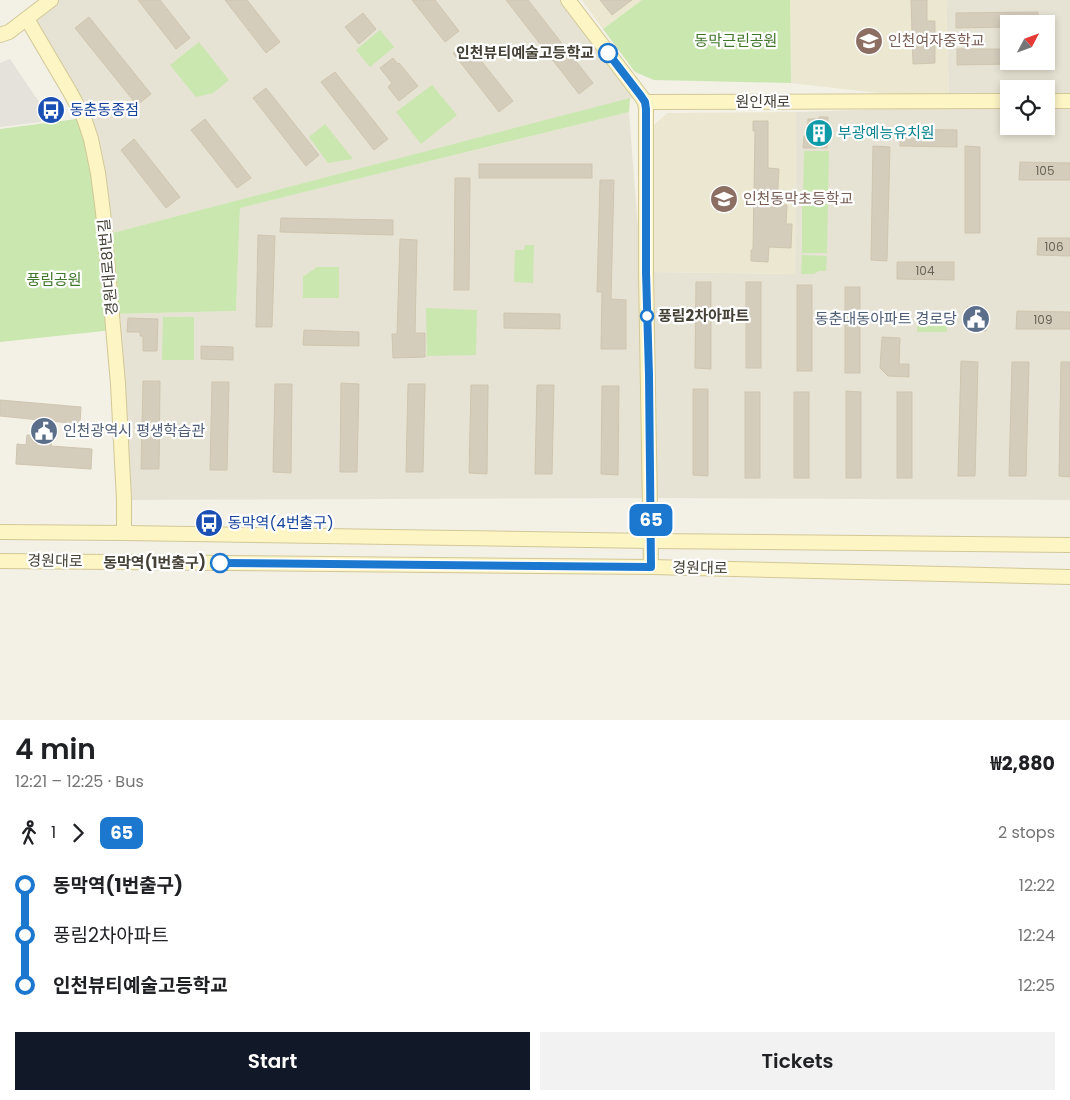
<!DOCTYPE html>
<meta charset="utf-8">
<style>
:root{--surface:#fff;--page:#f2f2f2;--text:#202124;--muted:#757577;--accent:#111827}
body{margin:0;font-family:Poppins,"Noto Sans KR",sans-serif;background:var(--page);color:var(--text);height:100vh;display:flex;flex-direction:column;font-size:19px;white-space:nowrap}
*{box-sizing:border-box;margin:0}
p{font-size:16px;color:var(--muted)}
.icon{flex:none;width:28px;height:28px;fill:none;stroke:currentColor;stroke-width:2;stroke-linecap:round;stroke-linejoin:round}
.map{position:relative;height:720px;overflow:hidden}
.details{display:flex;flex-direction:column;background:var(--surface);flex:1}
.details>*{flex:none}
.badge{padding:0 10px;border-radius:8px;font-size:18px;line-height:32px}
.needle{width:32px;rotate:49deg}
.buttons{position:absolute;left:1000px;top:15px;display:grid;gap:10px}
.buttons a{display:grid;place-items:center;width:55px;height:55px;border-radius:0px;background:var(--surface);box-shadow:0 2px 8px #0003;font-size:25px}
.map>.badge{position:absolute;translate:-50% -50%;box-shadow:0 0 0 2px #fff}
.legs{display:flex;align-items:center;gap:8px;height:55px;padding:0 15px;font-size:16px}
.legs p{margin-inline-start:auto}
.headline{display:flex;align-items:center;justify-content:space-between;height:85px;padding:0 15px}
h1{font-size:28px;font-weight:600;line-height:38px}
.button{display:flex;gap:10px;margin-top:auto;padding:10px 15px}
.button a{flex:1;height:58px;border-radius:0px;background:var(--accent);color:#fff;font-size:20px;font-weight:600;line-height:58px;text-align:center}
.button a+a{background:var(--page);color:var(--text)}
ul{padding:0 15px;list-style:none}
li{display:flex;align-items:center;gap:18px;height:50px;font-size:19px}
li i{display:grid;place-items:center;width:8px;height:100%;margin:0 6px;background:currentColor}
li i::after{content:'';width:12px;height:12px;margin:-6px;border:4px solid;border-radius:50%;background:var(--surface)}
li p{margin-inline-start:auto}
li:first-child i{background:linear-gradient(#0000 50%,currentColor 0)}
li:last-child i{background:linear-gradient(currentColor 50%,#0000 0)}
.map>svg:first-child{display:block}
.residential{fill:#e7e3d4;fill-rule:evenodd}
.industrial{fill:#e5e1db}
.education{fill:#ece7d0}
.green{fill:#c9e7af}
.building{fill:#d4cdbc;stroke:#cfc5af}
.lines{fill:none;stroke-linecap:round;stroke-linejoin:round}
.secondary-casing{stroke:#d2c897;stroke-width:16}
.secondary{stroke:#fef5c5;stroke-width:14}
.line-1-casing{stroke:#fff;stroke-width:11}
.line-1{stroke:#1c78cf;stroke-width:8}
.stop-1-dot{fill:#fff;stroke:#1c78cf;stroke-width:2.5}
.labels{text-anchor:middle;stroke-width:4.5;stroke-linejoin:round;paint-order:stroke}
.number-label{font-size:12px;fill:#6a6458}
.park-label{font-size:15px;fill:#40762a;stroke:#fff}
.education-label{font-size:15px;fill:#785e54;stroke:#fff;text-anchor:start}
.stop-label{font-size:15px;font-weight:bold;fill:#464136;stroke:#fff;text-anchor:end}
.street-label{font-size:15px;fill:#464136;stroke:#fff}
.transit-label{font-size:15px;fill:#164399;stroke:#fff;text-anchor:start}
.culture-label{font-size:15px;fill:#0d838f;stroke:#fff;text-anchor:start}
.service-label{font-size:15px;fill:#4e5e75;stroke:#fff;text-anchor:end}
</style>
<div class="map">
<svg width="1070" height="720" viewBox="0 0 1070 720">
<rect width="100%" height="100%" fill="#f3f0e6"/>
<g class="residential">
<path d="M 51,0 L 567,0 L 641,96 L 105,235 L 91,139 L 27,19 Z"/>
<path d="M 946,0 L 1070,0 L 1070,101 L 1046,101 L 1046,89 L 1009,89 L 1009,101 L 949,101 ZM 1009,24 L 1046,24 L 1046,61 L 1009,61 Z"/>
<path d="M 1070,103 L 1070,500 L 651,498 L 124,500 L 112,314 L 236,311 L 240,208 L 629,112 L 649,368 L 651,470 L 654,272 L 795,274 L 796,112 L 1009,105 L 1009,126 L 1046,126 L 1046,104 Z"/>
</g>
<path class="industrial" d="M 10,59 L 39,102 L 41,122 L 0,127 L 0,63 Z"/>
<g class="education">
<path d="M 582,0 L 642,0 L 603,29 Z"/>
<path d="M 790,0 L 946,0 L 949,101 L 791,83 Z"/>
<path d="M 796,112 L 795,274 L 654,272 L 653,126 L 667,113 Z"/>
</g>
<g class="green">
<path d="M 642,0 L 790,0 L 791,83 L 654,80 L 635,72 L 603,29 Z"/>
<path d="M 380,30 L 394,47 L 370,67 L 356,50 Z"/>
<path d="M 199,42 L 229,80 L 213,93 L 196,97 L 170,65 Z"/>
<path d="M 432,85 L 457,115 L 421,144 L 396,112 Z"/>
<path d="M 630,98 L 629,112 L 240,208 L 236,311 L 112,314 L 113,330 L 0,342 L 0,129 L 84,118 L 105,235 Z"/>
<path d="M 325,124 L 353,159 L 328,163 L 309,137 Z"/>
<path d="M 804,151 L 829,151 L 827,253 L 802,253 L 802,202 L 824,202 L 803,201 Z"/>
<path d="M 525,245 L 534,245 L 533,283 L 514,282 L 515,250 L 524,250 Z"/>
<path d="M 802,255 L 827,256 L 826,271 L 819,271 L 814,274 L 801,274 Z"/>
<path d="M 317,267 L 339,267 L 339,298 L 303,298 L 303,277 Z"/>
<path d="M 426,308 L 477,310 L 476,355 L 427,356 Z"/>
<path d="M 918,311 L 947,312 L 947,332 L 917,332 Z"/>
<path d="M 163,317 L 194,317 L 194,360 L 162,360 Z"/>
</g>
<g class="building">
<path d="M 138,0 L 160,0 L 190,38 L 176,49 Z"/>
<path d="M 225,0 L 247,0 L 280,42 L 266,53 Z"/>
<path d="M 412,0 L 435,0 L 459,31 L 445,42 Z"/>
<path d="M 506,0 L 528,0 L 593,83 L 579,94 Z"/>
<path d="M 600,0 L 632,0 L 612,15 Z"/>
<path d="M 911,0 L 927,0 L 927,21 L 935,21 L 935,63 L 913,64 Z"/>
<path d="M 1038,12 L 1038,24 L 1009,24 L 1009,27 L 956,28 L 956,13 Z"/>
<path d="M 363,13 L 376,29 L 359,44 L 345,27 Z"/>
<path d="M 89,17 L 151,94 L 137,105 L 75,28 Z"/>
<path d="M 467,43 L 513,101 L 499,112 L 453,53 Z"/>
<path d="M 957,49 L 1009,49 L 1009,64 L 957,65 Z"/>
<path d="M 393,58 L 398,64 L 399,63 L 418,86 L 399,101 L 388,87 L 392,83 L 380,68 Z"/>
<path d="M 335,72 L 388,139 L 374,150 L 321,82 Z"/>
<path d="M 266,88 L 319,155 L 306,166 L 253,98 Z"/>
<path d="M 819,117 L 828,117 L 827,148 L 803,148 L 804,136 L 807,136 L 808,119 L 819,119 Z"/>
<path d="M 205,119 L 251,178 L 237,188 L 191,130 Z"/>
<path d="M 753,121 L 768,121 L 768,168 L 779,169 L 777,205 L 787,205 L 786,224 L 792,224 L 791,248 L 769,247 L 768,262 L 751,261 L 751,250 L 753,250 L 755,131 L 753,131 Z"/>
<path d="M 900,129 L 957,130 L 957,147 L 900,146 Z"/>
<path d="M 134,139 L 180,197 L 166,208 L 121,150 Z"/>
<path d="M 873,146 L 890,147 L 887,261 L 871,260 Z"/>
<path d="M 965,146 L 980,147 L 980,233 L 965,233 Z"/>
<path d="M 1020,162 L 1070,163 L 1070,180 L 1019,180 Z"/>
<rect x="479" y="164" width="113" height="14"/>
<path d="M 455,178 L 470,178 L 469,290 L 454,290 Z"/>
<path d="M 600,180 L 614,180 L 611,299 L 626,300 L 626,349 L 601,349 L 602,292 L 597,292 Z"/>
<path d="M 281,218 L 393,220 L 393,235 L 280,232 Z"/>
<path d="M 258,235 L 275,236 L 272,327 L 256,327 Z"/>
<path d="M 1038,238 L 1070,238 L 1070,256 L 1037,255 Z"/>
<path d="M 400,239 L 417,240 L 415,333 L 425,333 L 425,357 L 393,358 L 392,334 L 397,334 Z"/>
<path d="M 897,262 L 954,262 L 954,280 L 897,279 Z"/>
<path d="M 696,282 L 711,282 L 711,369 L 695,368 Z"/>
<rect x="746" y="282" width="15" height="86"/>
<rect x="797" y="285" width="15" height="86"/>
<rect x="845" y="287" width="15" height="86"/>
<path d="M 967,307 L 986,308 L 986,331 L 967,330 Z"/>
<path d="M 1017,311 L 1070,312 L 1070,329 L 1016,329 Z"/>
<path d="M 504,313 L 560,314 L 560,329 L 504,328 Z"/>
<path d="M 128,318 L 158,319 L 157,351 L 143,351 L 143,336 L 140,336 L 140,332 L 127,332 Z"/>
<path d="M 304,330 L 359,332 L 359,346 L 303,345 Z"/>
<path d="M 882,337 L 900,338 L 899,364 L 909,364 L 909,377 L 888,376 L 880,368 Z"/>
<path d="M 201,346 L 233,347 L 233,360 L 201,359 Z"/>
<path d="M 961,361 L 978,362 L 975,476 L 958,476 Z"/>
<path d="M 1012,362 L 1029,362 L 1026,476 L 1009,476 Z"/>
<path d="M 1061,362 L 1070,362 L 1070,477 L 1059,476 Z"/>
<path d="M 143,381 L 160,381 L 159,469 L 141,469 Z"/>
<path d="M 212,382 L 229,382 L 227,470 L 210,470 Z"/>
<path d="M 341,383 L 359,384 L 357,472 L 340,472 Z"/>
<path d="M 275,384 L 292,384 L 291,473 L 273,472 Z"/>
<path d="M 408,384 L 425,384 L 423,472 L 406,472 Z"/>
<path d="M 471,385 L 488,385 L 487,474 L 469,473 Z"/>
<path d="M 537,385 L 554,385 L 552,474 L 535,474 Z"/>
<path d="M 602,386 L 619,386 L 618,475 L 601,474 Z"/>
<path d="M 693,389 L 708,389 L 708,476 L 693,475 Z"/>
<path d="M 846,391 L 861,392 L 861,478 L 846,478 Z"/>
<rect x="745" y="392" width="15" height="86"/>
<rect x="794" y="392" width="15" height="86"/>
<rect x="897" y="392" width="15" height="86"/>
<path d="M 0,400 L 81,407 L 80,424 L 0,416 Z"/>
<path d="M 27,435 L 52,437 L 51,446 L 92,449 L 91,469 L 16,464 L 17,444 L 26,445 Z"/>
</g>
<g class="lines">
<g class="secondary-casing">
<g id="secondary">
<path d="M 568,0 L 641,96 L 645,102 L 646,109 L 646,272 L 651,567"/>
<path d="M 27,19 L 70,92 L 84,118 L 91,139 L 98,173 L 103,212 L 118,384 L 124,500 L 124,533"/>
<path d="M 0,35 L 9,32 L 51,0"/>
<path d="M 1046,101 L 1070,101"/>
<path d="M 645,102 L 1009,101"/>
<path d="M 0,532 L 124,533 L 651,541 L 1070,545"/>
<path d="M 0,561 L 651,567 L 1070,577"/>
</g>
</g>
<use href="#secondary" class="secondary"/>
</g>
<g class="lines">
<g class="line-1-casing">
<path id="line-1" d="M 220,563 L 651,567 L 649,375 L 646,272 L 646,109 L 645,102 L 641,96 L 608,53"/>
</g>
<use href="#line-1" class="line-1"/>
</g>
<defs>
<g id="school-disc" transform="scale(1.4375)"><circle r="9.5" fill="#8d6e63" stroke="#fff"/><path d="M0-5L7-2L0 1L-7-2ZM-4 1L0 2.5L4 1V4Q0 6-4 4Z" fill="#fff"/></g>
<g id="bus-disc" transform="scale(1.4375)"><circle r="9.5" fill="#1a4fb4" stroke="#fff"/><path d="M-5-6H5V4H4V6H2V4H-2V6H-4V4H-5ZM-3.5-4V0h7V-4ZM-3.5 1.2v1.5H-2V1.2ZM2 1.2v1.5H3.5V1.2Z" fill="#fff"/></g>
<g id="building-disc" transform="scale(1.4375)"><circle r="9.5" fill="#0f9aa8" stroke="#fff"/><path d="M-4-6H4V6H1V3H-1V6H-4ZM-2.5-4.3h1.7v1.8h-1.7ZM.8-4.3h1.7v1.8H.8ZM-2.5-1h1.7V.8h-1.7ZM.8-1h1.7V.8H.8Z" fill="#fff"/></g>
<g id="civic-disc" transform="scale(1.4375)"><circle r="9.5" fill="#5c6f8a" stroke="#fff"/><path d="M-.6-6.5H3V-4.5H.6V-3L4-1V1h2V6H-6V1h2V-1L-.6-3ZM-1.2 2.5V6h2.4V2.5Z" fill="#fff"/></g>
</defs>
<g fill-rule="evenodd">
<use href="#school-disc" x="869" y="41"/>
<use href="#bus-disc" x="51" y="110"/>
<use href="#building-disc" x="819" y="133"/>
<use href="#school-disc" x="724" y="199"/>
<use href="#civic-disc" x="976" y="319"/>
<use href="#civic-disc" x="44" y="431"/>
<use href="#bus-disc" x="209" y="523"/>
</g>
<g class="stop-1-dot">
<circle cx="608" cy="53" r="9"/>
<circle cx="647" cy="316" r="6"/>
<circle cx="220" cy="563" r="9"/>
</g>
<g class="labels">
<g class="number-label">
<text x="1045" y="175">105</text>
<text x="1054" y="251">106</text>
<text x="925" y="275">104</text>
<text x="1043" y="324">109</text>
</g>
<g class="park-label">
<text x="736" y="46">동막근린공원</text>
<text x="54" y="285">풍림공원</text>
</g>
<g class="education-label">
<text x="888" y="46">인천여자중학교</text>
<text x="743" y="204">인천동막초등학교</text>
</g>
<g class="stop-label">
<text x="594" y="58">인천뷰티예술고등학교</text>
<text x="658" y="321" text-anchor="start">풍림2차아파트</text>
<text x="206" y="568">동막역(1번출구)</text>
</g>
<g class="street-label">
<text x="763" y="107">원인재로</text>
<text transform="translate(108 267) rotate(-95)" y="5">경원대로81번길</text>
<text transform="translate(55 561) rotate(1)" y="5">경원대로</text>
<text transform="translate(700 568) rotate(1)" y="5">경원대로</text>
</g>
<g class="transit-label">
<text x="70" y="115">동춘동종점</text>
<text x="228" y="528">동막역(4번출구)</text>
</g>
<g class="culture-label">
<text x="838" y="138">부광예능유치원</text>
</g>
<g class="service-label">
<text x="957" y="324">동춘대동아파트 경로당</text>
<text x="63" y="436" text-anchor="start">인천광역시 평생학습관</text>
</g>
</g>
</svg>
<div class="buttons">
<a><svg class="needle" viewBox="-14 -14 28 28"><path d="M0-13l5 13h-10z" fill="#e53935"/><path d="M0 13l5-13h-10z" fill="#757577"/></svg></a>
<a><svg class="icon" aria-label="locate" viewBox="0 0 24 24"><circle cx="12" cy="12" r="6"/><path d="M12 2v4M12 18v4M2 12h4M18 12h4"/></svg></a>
</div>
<b class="badge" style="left:651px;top:520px;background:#1c78cf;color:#fff">65</b>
</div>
<section class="details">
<div class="headline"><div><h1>4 min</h1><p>12:21 – 12:25 · Bus</p></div><b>₩2,880</b></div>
<div class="legs"><svg class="icon" aria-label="walk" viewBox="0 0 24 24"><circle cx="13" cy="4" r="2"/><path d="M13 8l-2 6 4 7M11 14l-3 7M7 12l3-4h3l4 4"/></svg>1<svg class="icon" aria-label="forward" viewBox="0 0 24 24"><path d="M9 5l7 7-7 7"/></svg><b class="badge" style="background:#1c78cf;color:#fff">65</b><p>2 stops</p></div>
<ul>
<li><i style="color:#1c78cf"></i><b>동막역(1번출구)</b><p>12:22</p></li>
<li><i style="color:#1c78cf"></i><span>풍림2차아파트</span><p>12:24</p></li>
<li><i style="color:#1c78cf"></i><b>인천뷰티예술고등학교</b><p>12:25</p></li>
</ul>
<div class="button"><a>Start</a><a>Tickets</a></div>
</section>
